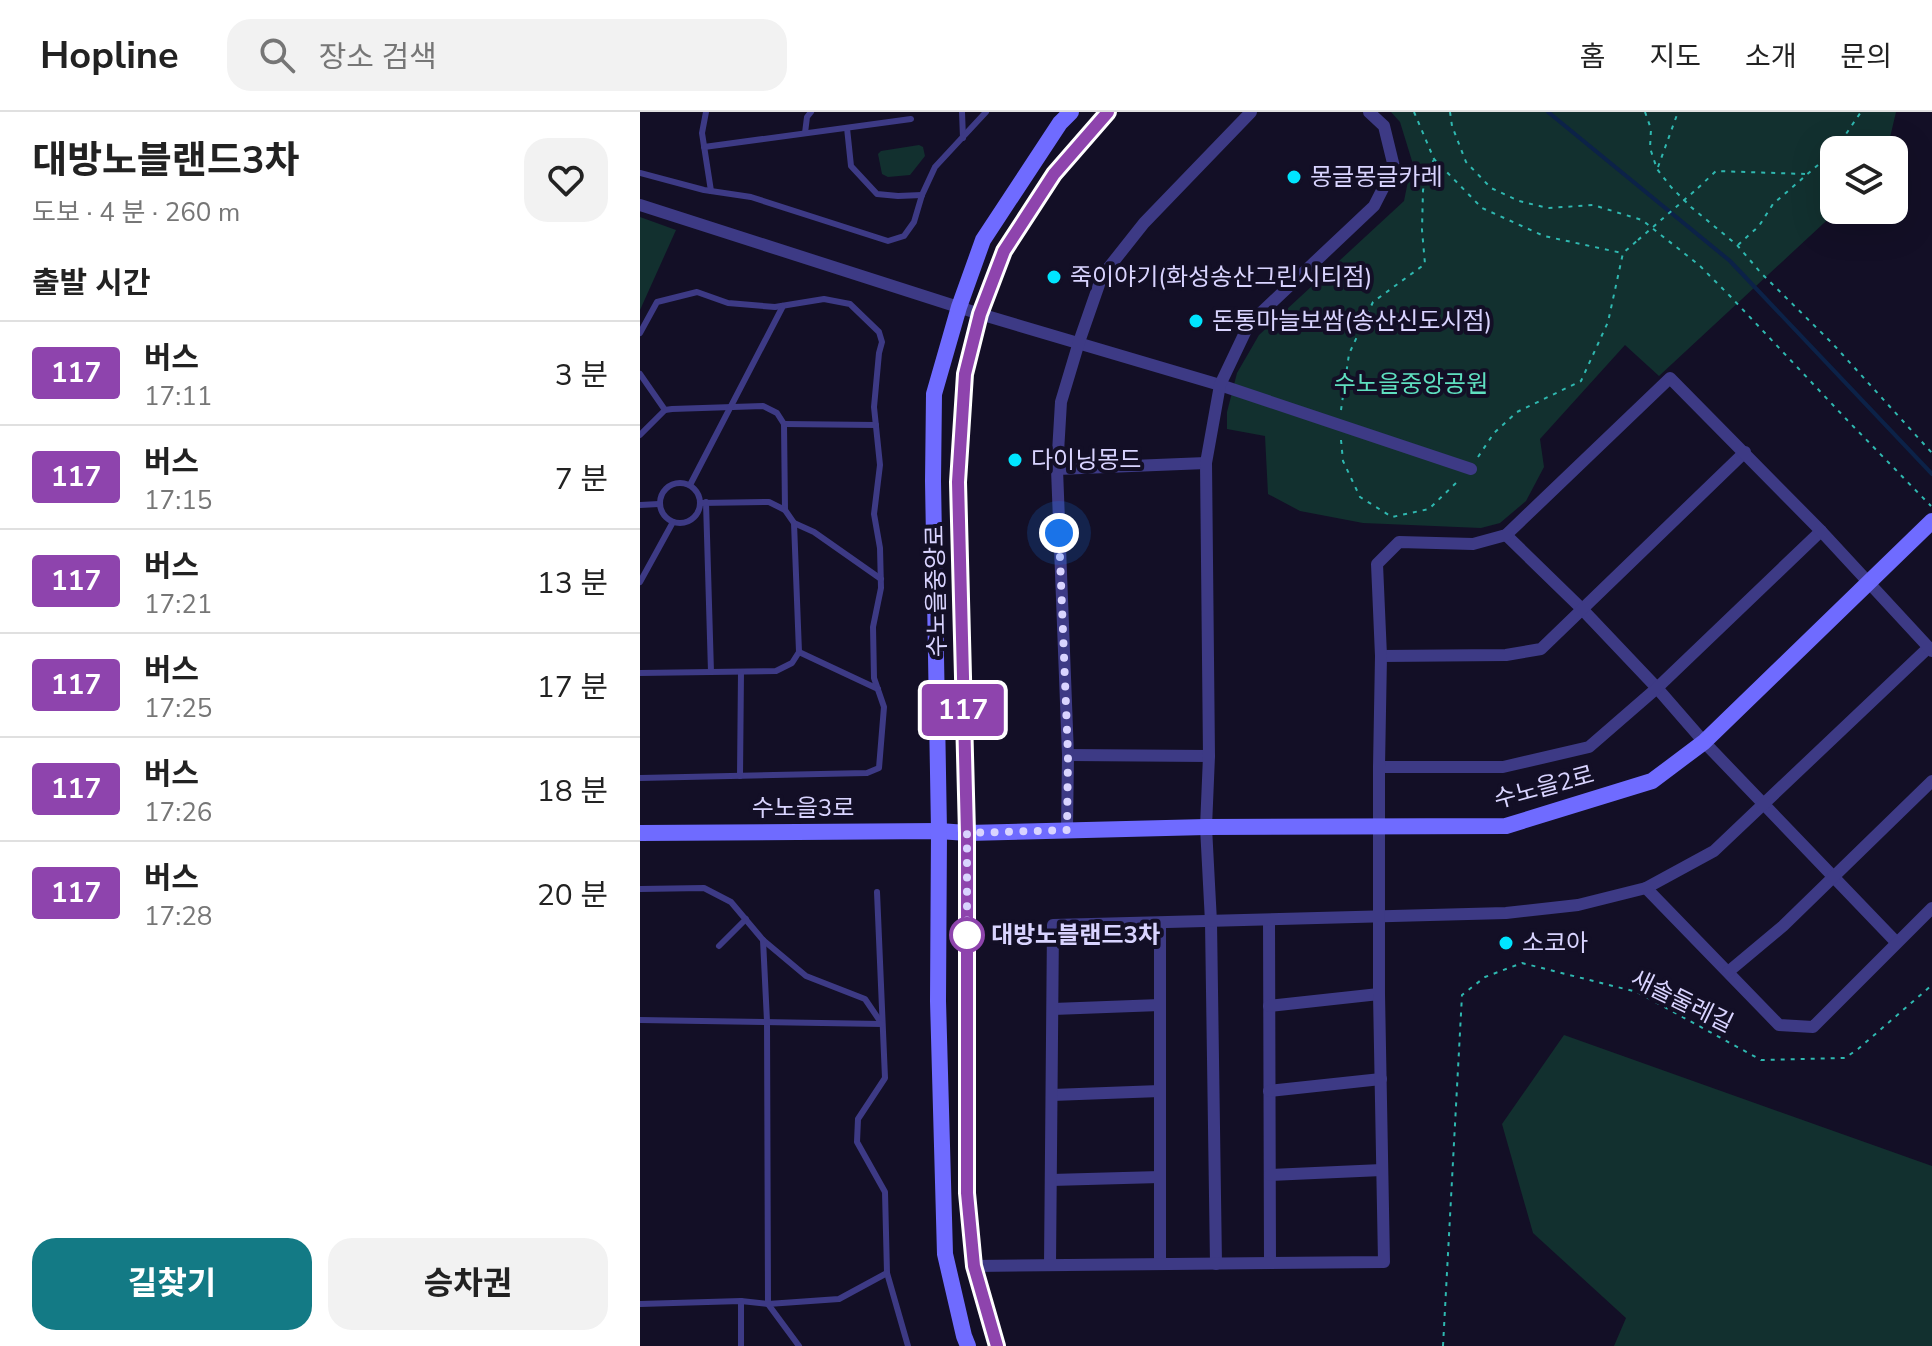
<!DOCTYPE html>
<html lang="ko">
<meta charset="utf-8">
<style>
:root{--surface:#fff;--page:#f2f2f2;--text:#222;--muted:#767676;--line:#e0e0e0;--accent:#137a85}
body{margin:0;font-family:"Nunito Sans","Noto Sans KR",sans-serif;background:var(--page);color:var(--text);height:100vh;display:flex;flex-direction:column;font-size:30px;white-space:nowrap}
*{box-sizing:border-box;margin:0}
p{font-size:26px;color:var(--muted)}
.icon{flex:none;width:44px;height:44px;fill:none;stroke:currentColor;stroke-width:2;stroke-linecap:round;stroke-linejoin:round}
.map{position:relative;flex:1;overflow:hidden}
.side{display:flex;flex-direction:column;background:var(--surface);width:640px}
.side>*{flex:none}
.badge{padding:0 16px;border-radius:6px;font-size:28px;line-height:52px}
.tools{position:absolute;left:1180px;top:24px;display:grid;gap:16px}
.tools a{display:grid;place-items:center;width:88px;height:88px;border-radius:16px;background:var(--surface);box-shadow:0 8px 32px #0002;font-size:40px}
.you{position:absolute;width:40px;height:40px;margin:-20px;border:6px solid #fff;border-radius:50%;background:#1a73e8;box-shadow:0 0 0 12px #1a73e833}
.map>.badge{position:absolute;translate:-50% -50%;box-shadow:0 0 0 4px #fff}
h2{padding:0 32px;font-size:30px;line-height:72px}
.round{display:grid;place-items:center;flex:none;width:84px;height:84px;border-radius:24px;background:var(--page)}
.head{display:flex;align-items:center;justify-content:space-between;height:136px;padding:0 32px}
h1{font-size:38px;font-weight:700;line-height:60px}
.cta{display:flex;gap:16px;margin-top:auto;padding:16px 32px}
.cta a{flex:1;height:92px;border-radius:24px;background:var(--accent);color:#fff;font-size:32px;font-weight:700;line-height:92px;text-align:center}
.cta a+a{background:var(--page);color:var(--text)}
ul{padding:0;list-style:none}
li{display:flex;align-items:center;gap:24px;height:104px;padding:0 32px;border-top:2px solid var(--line)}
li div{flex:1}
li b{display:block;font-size:30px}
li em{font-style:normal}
li .badge{min-width:88px;font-weight:700;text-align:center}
header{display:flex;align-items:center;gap:48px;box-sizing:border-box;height:112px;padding:0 40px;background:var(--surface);border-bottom:2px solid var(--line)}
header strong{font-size:38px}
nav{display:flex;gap:44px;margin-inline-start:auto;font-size:28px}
.search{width:560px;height:72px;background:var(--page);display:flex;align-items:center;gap:20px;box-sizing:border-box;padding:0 28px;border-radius:24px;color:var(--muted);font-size:30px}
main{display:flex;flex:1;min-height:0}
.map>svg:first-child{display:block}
.green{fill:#12302f}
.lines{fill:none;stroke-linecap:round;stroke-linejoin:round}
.stream{stroke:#0c2248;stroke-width:4}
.path{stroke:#2fb8b0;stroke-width:2;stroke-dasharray:4 6;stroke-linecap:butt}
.lane{stroke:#3d3a85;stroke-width:6}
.street{stroke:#3d3a85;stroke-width:12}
.secondary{stroke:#6f6bff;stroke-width:16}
.path-bridge{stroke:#2fb8b0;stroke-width:2;stroke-dasharray:4 6;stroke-linecap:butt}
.line-casing{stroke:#fff;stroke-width:18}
.line{stroke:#8e44ad;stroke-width:12}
.walk{stroke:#d9d4ff;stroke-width:8;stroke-dasharray:0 14.4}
.poi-dot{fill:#00e5ff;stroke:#130f26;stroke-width:3}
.stop-dot{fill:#fff;stroke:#8e44ad;stroke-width:4}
.labels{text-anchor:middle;stroke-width:8;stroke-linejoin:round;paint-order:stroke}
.poi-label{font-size:24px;fill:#d9d4ff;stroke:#130f26;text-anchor:start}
.park-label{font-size:24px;fill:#5fe0c0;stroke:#130f26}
.street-label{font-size:24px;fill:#d9d4ff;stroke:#130f26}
.stop-label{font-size:24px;font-weight:bold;fill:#d9d4ff;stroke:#130f26;text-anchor:start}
</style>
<header>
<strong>Hopline</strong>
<div class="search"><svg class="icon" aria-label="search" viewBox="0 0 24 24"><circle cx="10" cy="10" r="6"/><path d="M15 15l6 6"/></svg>장소 검색</div>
<nav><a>홈</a><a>지도</a><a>소개</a><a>문의</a></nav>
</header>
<main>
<section class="side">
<div class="head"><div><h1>대방노블랜드3차</h1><p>도보 · 4 분 · 260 m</p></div><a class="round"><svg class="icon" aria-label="heart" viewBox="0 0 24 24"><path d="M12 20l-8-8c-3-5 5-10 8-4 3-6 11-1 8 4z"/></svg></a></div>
<h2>출발 시간</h2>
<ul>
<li><span class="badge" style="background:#8e44ad;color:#fff">117</span><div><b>버스</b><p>17:11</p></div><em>3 분</em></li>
<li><span class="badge" style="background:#8e44ad;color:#fff">117</span><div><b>버스</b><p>17:15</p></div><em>7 분</em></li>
<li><span class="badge" style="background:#8e44ad;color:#fff">117</span><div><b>버스</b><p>17:21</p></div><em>13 분</em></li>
<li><span class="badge" style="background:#8e44ad;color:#fff">117</span><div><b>버스</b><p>17:25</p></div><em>17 분</em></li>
<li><span class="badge" style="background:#8e44ad;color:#fff">117</span><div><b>버스</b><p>17:26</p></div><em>18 분</em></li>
<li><span class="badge" style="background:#8e44ad;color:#fff">117</span><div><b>버스</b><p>17:28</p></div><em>20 분</em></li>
</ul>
<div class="cta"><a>길찾기</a><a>승차권</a></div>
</section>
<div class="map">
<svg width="1292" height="1234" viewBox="0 0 1292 1234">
<rect width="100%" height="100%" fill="#130f26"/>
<g class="green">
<path d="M 751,0 L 1256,0 L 1248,34 L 1245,38 L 1194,38 L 1194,98 L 1198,98 L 1019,264 L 985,233 L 900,327 L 904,355 L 886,389 L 860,411 L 841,416 L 723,411 L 660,399 L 628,382 L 625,324 L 587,317 L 587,300 L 597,261 L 619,223 L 764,89 L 772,49 L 760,10 Z"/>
<path d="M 279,33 L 283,35 L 285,44 L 270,63 L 248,65 L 242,62 L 238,42 L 241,39 Z"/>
<path d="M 0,105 L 36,118 L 0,198 Z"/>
<path d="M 924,923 L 1292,1054 L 1292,1234 L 974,1234 L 986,1206 L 893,1121 L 862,1012 Z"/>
</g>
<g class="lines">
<path class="stream" d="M 908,0 L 1090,149 L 1292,362"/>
<g class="path">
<path d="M 774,0 L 794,47 L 842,96 L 904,124 L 982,141"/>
<path d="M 810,0 L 812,14 L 826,50 L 851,76 L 879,89 L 908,96 L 953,93 L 1002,108 L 1059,153 L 1090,184 L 1209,310 L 1291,394"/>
<path d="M 1005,0 L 1011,17 L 1010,36 L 1017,57 L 1031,75 L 1051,95 L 1097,133 L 1121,161 L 1192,231 L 1292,341"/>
<path d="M 1195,38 L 1221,0"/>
<path d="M 1018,55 L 1038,0"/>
<path d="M 1058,76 L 1076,59 L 1165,62"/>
<path d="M 1098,133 L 1119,114 L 1133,92 L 1194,39"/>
<path d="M 701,298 L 709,242 L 733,190 L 785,152 L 782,118 L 783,78 L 794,47"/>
<path d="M 701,328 L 703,349 L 720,385 L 752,405 L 789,397 L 819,368"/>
<path d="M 838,345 L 854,321 L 877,300 L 941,269 L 968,210 L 983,141 L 998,128"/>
<path d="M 803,1234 L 822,883 L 845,865 L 882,851 L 997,880 L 1121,948 L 1205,946 L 1218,937 L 1292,873"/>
</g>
<g class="lane">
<path d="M 66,0 L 62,21 L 71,79"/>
<path d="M 322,0 L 323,26"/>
<path d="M 207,16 L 211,54 L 237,82 L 258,84 L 282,83"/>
<path d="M 165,21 L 167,5 L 171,0"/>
<path d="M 64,35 L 271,7"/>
<path d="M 0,61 L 64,78 L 111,85 L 248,129 L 264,124 L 274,110 L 282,83 L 295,55 L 346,0"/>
<path d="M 0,221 L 17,190 L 57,180 L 88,191 L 135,195 L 184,187 L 210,192 L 239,220 L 242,230 L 239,241 L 234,295 L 240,353 L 234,402 L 240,436 L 241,476 L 233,515 L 234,566 L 244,595 L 239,656 L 227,661 L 0,666"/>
<path d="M 0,262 L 25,298"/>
<path d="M 144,312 L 236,313"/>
<path d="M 0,323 L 25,298 L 32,297 L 123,294 L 137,301 L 144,312 L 145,398"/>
<circle cx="40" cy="391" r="20"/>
<path d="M 50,373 L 143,194"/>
<path d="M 66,390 L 71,560"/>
<path d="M 0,393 L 19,392"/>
<path d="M 154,411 L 174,420 L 241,467"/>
<path d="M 0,470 L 33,410"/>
<path d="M 159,540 L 238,577"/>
<path d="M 0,561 L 136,559 L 152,551 L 159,540 L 154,411 L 145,398 L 129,390 L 60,391"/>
<path d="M 100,664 L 101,560"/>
<path d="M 0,777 L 64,776 L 91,790 L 123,828 L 166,864 L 225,887 L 242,912"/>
<path d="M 237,780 L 245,966 L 218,1007 L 217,1030 L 245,1080 L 247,1161 L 268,1234"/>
<path d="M 123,828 L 127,909 L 128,1192 L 159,1234"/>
<path d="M 79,834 L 106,807"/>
<path d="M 0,908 L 242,912"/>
<path d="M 101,1189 L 101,1234"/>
<path d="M 0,1192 L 101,1189 L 128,1192 L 199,1187 L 247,1161"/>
</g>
<g class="street">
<path d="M 0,93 L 340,202 L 580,273 L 831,357"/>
<path d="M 417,357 L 566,351"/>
<path d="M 866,423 L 942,497 L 1017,576 L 1064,630 L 1256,830"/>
<path d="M 741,544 L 866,543 L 901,537 L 1105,340"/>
<path d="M 428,643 L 569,644"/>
<path d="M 739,655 L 863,655 L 949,635 L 1017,576 L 1181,419"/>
<path d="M 427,718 L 428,643 L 417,357 L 421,290 L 439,230 L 462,164 L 504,111 L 611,0"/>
<path d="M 1006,776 L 1139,913 L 1173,915 L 1292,796"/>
<path d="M 629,808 L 630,1151"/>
<path d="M 1088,860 L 1143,814 L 1292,669"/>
<path d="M 629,894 L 739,882"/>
<path d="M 413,897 L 520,893"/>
<path d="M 629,979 L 741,967"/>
<path d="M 412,983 L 520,979"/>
<path d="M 630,1063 L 742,1058"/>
<path d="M 411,1068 L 520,1065"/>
<path d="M 520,1152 L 520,811"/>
<path d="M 576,1152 L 571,810 L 566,715 L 569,644 L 566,351 L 580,273 L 609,212 L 734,94 L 754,55 L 744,14 L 729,0"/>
<path d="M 410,1153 L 413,813 L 866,801 L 938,793 L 1006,776 L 1074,739 L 1288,536"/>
<path d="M 334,1154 L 744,1150 L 739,882 L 739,655 L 741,544 L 737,452 L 759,430 L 833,432 L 866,423 L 1030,266 L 1181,419 L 1292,539"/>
</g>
<g class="secondary">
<path d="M 0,721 L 299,719 L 327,721 L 566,715 L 866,714 L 1012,669 L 1064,630 L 1292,409"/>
<path d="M 328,1234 L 324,1224 L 305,1142 L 298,889 L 299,719 L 293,369 L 294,282 L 319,195 L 343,128 L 420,11 L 431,0"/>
<path d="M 357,1234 L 334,1154 L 327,1081 L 327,721 L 318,370 L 325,262 L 340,202 L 364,139 L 414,62 L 468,0"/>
</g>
<path class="path-bridge" d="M 998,128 L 1058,76"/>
</g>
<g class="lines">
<g class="line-casing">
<path id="line" d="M 357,1234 L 334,1154 L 327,1081 L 327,721 L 318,370 L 325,262 L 340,202 L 364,139 L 414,62 L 468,0"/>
</g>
<use href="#line" class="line"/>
<path class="walk" d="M 327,823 L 327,721 L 427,718 L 428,643 L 419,421"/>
</g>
<g class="poi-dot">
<circle cx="654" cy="65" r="8"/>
<circle cx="414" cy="165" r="8"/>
<circle cx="556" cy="209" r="8"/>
<circle cx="375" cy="348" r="8"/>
<circle cx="866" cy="831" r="8"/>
</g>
<circle class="stop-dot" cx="327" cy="823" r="16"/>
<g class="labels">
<g class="poi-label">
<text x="670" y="73">몽글몽글카레</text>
<text x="430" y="173">죽이야기(화성송산그린시티점)</text>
<text x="572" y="217">돈통마늘보쌈(송산신도시점)</text>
<text x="391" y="356">다이닝몽드</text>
<text x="882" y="839">소코아</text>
</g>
<g class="park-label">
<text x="771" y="280">수노을중앙공원</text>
</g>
<g class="street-label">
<text transform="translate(296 479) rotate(-91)" y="8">수노을중앙로</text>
<text transform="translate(904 675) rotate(-15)" y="8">수노을2로</text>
<text x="163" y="704">수노을3로</text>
<text transform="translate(1042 889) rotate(26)" y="8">새솔둘레길</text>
</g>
<g class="stop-label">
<text x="351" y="831">대방노블랜드3차</text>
</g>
</g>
</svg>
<div class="tools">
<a><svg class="icon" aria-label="layers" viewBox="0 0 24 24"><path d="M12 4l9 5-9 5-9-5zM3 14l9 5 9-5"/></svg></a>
</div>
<div class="you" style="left:419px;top:421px"></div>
<b class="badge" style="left:323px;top:598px;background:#8e44ad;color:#fff">117</b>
</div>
</main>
